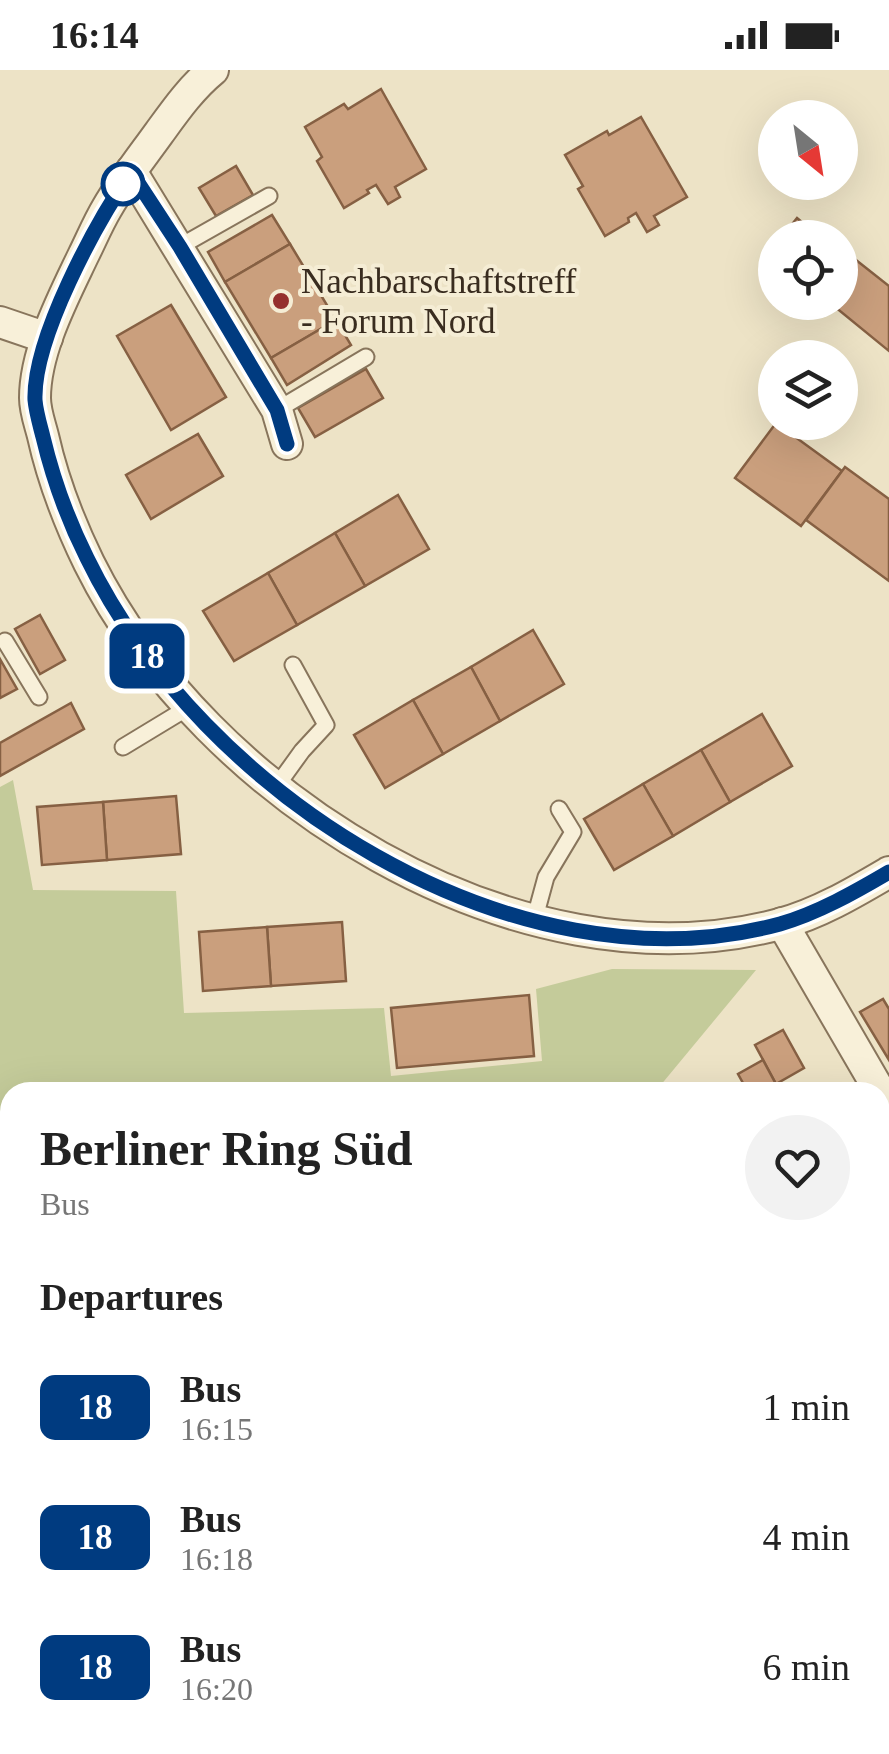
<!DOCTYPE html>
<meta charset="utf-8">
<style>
:root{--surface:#fff;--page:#f2f2f2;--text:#222;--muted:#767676}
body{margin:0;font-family:"Times New Roman",serif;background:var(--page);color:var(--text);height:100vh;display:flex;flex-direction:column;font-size:38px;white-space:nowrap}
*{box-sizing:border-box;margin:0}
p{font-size:32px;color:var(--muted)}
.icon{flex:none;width:55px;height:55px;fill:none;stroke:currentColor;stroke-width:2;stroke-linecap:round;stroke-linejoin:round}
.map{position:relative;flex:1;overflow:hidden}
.drawer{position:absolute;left:0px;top:1012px;width:890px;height:672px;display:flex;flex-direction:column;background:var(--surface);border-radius:30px 30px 0 0;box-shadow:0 10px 40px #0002}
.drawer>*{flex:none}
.badge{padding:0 20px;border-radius:15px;font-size:35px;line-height:65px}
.needle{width:65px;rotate:150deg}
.controls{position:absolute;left:758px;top:30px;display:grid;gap:20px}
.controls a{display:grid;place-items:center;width:100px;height:100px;border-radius:50%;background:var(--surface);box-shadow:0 10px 40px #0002;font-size:50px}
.map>.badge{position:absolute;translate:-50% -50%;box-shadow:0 0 0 5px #fff}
h2{padding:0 40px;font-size:38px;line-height:90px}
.round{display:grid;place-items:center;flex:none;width:105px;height:105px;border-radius:52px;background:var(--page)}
.overview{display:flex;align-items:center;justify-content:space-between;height:170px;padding:0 40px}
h1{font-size:48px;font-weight:700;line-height:75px}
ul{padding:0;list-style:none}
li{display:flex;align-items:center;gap:30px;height:130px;padding:0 40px}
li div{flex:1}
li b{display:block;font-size:38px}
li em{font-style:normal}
li .badge{min-width:110px;font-weight:700;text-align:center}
.status{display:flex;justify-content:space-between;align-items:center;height:70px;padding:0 50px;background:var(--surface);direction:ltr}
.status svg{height:28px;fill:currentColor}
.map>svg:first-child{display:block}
.green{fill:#c4cb9a}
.building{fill:#ca9f7d;stroke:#866043;stroke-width:2.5}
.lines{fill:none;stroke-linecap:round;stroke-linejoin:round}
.lane-casing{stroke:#88755c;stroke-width:19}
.street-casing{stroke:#88755c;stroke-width:34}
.lane{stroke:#f8f0d9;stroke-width:15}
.street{stroke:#f8f0d9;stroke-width:30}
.line-casing{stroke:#fff;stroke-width:22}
.line{stroke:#003b80;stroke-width:15}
.stop-dot{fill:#fff;stroke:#003b80;stroke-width:5}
.poi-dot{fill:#95302e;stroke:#f5edd5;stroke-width:4}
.labels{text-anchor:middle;stroke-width:8;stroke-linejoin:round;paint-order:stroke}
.poi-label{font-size:35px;fill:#392c1f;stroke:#f5edd5;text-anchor:start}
</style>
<div class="status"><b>16:14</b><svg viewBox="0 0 49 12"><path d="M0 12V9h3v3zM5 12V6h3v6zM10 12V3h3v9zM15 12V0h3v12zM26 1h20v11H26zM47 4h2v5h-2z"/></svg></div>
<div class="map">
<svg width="889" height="1684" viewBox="0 0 889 1684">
<rect width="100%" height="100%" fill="#ede3c6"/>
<g class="green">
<path d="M 13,710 L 33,820 L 176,821 L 184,943 L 384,938 L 391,1006 L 542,991 L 536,919 L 612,899 L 756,900 L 655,1022 L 10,1022 L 10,1070 L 0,1065 L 0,717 Z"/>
<path d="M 889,1370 L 889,1684 L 527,1684 L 524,1675 L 880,1675 L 880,1382 Z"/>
</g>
<g class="building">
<path d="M 381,19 L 426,99 L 395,117 L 400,127 L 388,134 L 376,115 L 367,120 L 369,123 L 344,138 L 317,91 L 322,87 L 305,57 L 344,34 L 348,39 Z"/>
<path d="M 641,47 L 687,127 L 654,146 L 659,155 L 647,162 L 636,143 L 628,148 L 629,152 L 605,166 L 578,119 L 583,116 L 565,85 L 607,61 L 609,65 Z"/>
<path d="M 236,96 L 253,125 L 216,146 L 199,118 Z"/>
<path d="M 272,145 L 290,174 L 225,212 L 208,182 Z"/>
<path d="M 797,148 L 821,168 L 781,168 Z"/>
<path d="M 290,174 L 336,250 L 271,288 L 225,212 Z"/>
<path d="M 775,175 L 775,204 L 761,193 Z"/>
<path d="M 840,183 L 853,193 L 840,210 Z"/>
<path d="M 856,190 L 889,216 L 889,281 L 829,232 L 840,232 L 840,210 Z"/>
<path d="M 171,235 L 226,327 L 171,360 L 117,266 Z"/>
<path d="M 336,250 L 351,275 L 287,315 L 271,288 Z"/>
<path d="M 366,299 L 383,328 L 315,367 L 298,338 Z"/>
<path d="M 776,353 L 842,401 L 801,456 L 735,408 Z"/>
<path d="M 198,364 L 223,406 L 151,449 L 126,405 Z"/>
<path d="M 845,397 L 889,429 L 889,511 L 806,450 Z"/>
<path d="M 398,425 L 429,479 L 365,516 L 335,463 Z"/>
<path d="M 335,463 L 365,516 L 297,555 L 268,503 Z"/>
<path d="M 268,503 L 297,555 L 234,591 L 203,541 Z"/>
<path d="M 40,545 L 65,590 L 40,604 L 15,559 Z"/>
<path d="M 533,560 L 564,614 L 500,651 L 471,597 Z"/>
<path d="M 0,589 L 17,619 L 0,628 Z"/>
<path d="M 471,597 L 500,651 L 443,684 L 413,630 Z"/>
<path d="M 413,630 L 443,684 L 385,718 L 354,665 Z"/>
<path d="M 71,633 L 84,659 L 0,706 L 0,673 Z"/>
<path d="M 762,644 L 792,696 L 730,732 L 701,680 Z"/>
<path d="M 701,680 L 730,732 L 673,766 L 643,714 Z"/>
<path d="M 643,714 L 673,766 L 614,800 L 584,749 Z"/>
<path d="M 176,726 L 181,784 L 107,790 L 103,732 Z"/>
<path d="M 103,732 L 107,790 L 42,795 L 37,737 Z"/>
<path d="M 342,852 L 346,911 L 271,916 L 267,857 Z"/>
<path d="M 267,857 L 271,916 L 203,921 L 199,862 Z"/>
<path d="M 529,925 L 534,986 L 397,998 L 391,938 Z"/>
<path d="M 883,929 L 889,939 L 889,990 L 860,942 Z"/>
<path d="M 783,960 L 804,998 L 776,1014 L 755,975 Z"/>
<path d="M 763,990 L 776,1014 L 781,1022 L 748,1022 L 738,1004 Z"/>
<path d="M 10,1132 L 10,1168 L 0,1156 L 0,1141 Z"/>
<path d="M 0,1156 L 10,1168 L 10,1182 L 0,1190 Z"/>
<path d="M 889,1278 L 889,1318 L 880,1303 L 880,1283 Z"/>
<path d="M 880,1303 L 889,1318 L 889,1345 L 880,1351 Z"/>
<path d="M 0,1470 L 10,1489 L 10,1498 L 0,1503 Z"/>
<path d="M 10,1665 L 10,1675 L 25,1675 L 29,1684 L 0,1684 L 0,1669 Z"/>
<path d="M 25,1675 L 56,1675 L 59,1684 L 29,1684 Z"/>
<path d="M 348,1675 L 379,1675 L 378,1684 L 347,1684 Z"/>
<path d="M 379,1675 L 407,1675 L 406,1684 L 378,1684 Z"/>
<path d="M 407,1675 L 451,1675 L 450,1684 L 406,1684 Z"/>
</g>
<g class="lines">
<g class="lane-casing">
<g id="lane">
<path d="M 179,177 L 269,126"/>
<path d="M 277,340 L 366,287"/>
<path d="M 5,571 L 39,627"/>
<path d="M 123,677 L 189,637"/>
<path d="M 276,717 L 302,681 L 326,655 L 293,595"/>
<path d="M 534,851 L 546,807 L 573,762 L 559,739"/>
</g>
</g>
<g class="street-casing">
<g id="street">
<path d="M 213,0 C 191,18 175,41 159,63 C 141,88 122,112 107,138 C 98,153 91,170 83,186 C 63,228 35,281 35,328 C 35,341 40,354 43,366 C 53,411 69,452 89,493 C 204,725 518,924 780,854 C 818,844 855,822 889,802"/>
<path d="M 131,101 L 277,340 L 287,374"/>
<path d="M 0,252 L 47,268"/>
<path d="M 782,853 L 889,1037"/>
<path d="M 0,1346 L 10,1358"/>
<path d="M 121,1675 L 121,1684"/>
</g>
</g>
<use href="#lane" class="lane"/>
<use href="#street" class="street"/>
</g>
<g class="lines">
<g class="line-casing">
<path id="line" d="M 287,374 L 277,340 L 180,177 L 131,102 C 96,153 33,268 35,330 C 36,342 40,355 43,367 C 53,409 67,448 87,488 C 201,723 513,926 780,854 C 818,843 855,822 889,802"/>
</g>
<use href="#line" class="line"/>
</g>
<circle class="stop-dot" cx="123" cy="114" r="20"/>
<circle class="poi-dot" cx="281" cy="231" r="10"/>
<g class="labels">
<g class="poi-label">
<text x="301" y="223">Nachbarschaftstreff<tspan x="301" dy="40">- Forum Nord</tspan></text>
</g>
</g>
</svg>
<div class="controls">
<a><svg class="needle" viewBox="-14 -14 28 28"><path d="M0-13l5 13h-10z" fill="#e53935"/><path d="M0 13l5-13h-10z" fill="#767676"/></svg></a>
<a><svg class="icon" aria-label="locate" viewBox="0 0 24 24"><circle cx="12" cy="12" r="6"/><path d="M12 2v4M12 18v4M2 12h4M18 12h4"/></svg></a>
<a><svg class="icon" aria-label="layers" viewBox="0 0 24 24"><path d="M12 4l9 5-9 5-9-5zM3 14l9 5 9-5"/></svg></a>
</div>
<b class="badge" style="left:147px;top:586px;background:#003b80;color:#fff">18</b>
<section class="drawer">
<div class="overview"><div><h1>Berliner Ring Süd</h1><p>Bus</p></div><a class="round"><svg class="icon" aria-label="heart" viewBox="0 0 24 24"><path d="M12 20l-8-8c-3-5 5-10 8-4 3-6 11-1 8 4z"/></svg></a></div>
<h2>Departures</h2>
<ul>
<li><span class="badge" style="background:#003b80;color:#fff">18</span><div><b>Bus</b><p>16:15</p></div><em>1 min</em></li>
<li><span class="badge" style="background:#003b80;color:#fff">18</span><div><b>Bus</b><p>16:18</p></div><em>4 min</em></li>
<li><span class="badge" style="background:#003b80;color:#fff">18</span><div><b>Bus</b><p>16:20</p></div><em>6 min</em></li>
</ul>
</section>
</div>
